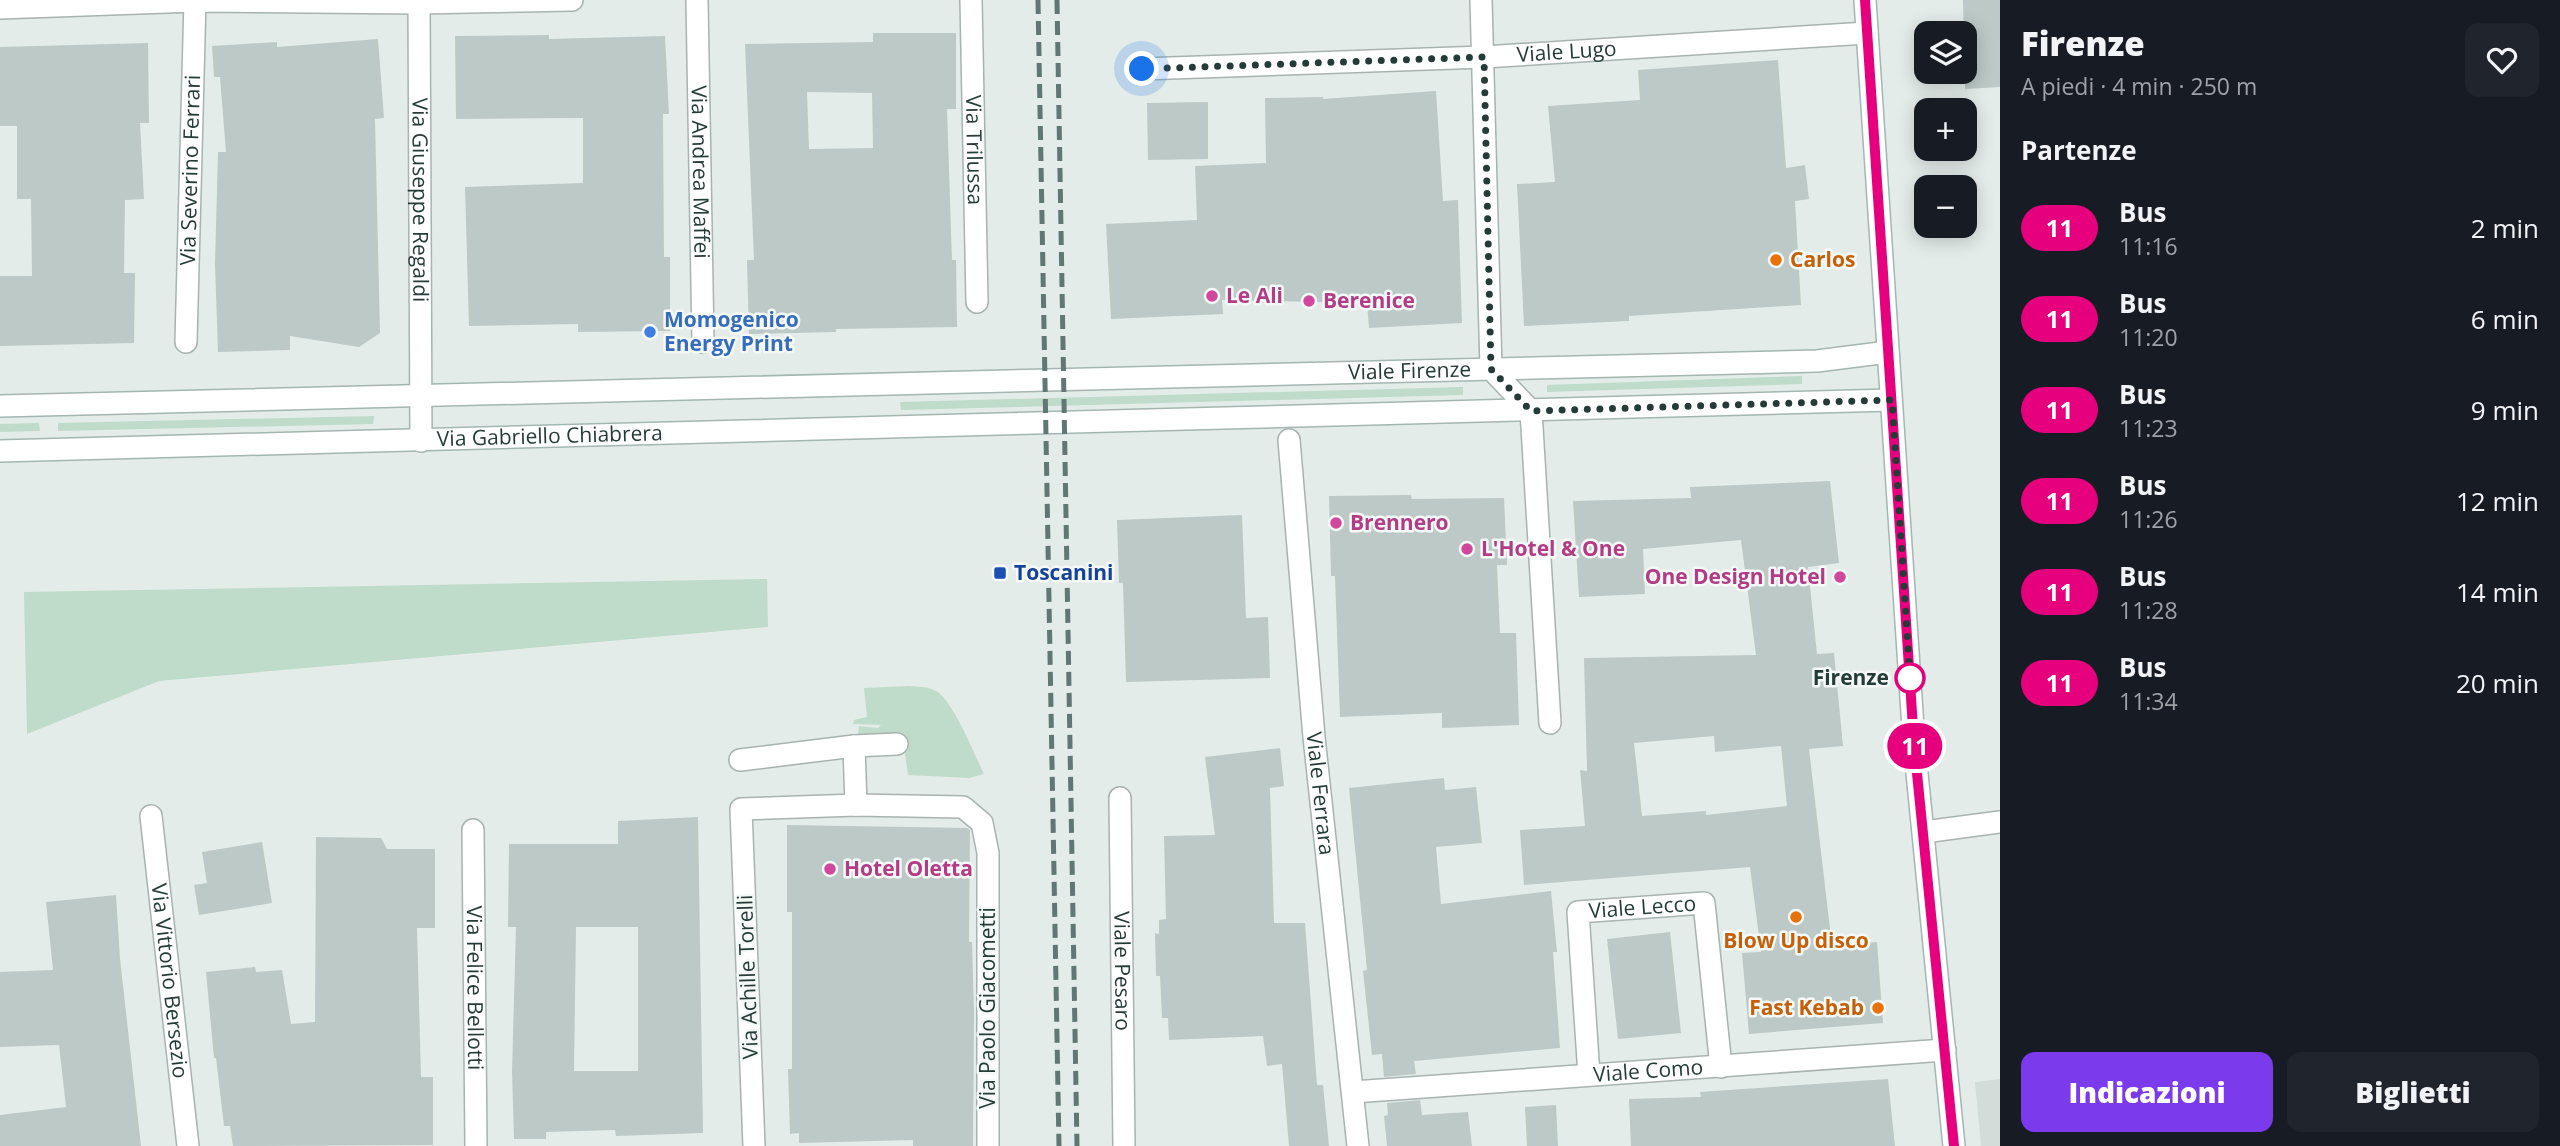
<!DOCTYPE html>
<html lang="it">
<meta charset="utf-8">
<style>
:root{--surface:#171b24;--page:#20242c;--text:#f1f3f6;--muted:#9ea1a6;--accent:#7c3aed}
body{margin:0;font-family:"Open Sans",sans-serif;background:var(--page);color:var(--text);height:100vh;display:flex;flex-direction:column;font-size:26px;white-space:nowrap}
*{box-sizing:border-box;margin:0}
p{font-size:23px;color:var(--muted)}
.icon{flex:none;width:38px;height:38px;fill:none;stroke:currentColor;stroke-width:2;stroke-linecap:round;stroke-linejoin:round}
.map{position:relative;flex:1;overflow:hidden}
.side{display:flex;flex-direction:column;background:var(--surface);width:560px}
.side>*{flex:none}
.badge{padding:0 14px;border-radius:23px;font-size:24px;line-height:46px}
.tools{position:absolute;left:1914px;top:21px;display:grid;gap:14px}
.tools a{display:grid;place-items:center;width:63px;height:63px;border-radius:14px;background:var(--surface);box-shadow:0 4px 18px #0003;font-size:35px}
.you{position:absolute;width:35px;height:35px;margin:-18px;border:5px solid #fff;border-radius:50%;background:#1a73e8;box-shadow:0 0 0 10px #1a73e833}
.map>.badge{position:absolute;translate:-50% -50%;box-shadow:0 0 0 4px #fff}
h2{padding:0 21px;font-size:26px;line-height:63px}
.round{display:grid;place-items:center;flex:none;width:74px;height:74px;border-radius:14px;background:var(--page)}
.headline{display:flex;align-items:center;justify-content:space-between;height:119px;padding:0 21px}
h1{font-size:33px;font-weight:800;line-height:52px}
.primary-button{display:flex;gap:14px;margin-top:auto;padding:14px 21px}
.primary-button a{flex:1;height:80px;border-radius:14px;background:var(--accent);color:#fff;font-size:28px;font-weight:800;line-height:80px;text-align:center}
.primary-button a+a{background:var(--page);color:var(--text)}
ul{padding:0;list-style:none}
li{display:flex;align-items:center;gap:21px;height:91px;padding:0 21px}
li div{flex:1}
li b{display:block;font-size:26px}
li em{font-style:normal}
li .badge{min-width:77px;font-weight:700;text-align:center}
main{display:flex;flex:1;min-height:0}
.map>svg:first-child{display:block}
.built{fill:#d2dcd8}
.green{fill:#bfdbca}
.building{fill:#bcc9c6;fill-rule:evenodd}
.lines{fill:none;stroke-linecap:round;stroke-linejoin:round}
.street-casing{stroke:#a7b3b0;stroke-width:24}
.secondary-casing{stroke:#a3b6b2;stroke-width:24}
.street{stroke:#fff;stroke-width:21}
.secondary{stroke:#fff;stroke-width:21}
.rail{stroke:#607774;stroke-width:5;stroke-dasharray:14 7;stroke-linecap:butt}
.line-casing{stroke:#fff;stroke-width:16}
.line{stroke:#e6007e;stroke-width:10}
.walk{stroke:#253b38;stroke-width:7;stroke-dasharray:0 12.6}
.food-dot{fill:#e8710a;stroke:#f4f9f7;stroke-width:2.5}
.hotel-dot{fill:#d1479c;stroke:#f4f9f7;stroke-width:2.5}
.shop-dot{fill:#3f7fe0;stroke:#f4f9f7;stroke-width:2.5}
.transit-dot{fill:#1a4fb4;stroke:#f4f9f7;stroke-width:2.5}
.stop-dot{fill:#fff;stroke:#e6007e;stroke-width:3.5}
.labels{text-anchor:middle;stroke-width:5;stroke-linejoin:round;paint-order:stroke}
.street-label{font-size:21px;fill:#253b38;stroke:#f4f9f7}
.food-label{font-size:21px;font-weight:bold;fill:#c56008;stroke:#f4f9f7;text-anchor:start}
.hotel-label{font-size:21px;font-weight:bold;fill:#b23c85;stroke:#f4f9f7;text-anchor:start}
.shop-label{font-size:21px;font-weight:bold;fill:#366cbe;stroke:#f4f9f7;text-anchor:start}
.transit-label{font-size:21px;font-weight:bold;fill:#164399;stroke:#f4f9f7;text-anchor:start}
.stop-label{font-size:21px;font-weight:bold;fill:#253b38;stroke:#f4f9f7;text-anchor:end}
</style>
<main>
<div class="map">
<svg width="2000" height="1146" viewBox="0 0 2000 1146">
<rect width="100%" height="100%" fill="#e4ece9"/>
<path class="built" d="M 2000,1079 L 2000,1146 L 1981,1146 L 1975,1082 Z"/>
<g class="green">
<path d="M 1802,376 L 1802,384 L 1547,392 L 1547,385 Z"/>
<path d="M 1463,387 L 1463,395 L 901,410 L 900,402 Z"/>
<path d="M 374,416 L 373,424 L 58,431 L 58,423 Z"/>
<path d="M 39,423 L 40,431 L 0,432 L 0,424 Z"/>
<path d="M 767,579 L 768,627 L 159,681 L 27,734 L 24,592 Z"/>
<path d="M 909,686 C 917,687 928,686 936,691 C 953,700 975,756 984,774 L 969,778 L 908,775 L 902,732 L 857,742 L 859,726 L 878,728 L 881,725 L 853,724 L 854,720 L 867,717 L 864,688 Z"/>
</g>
<g class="building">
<path d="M 1963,0 L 2000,0 L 2000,87 L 1965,89 Z"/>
<path d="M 873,33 L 956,33 L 956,109 L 947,109 L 952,260 L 956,260 L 957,327 L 836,329 L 836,332 L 749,334 L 747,260 L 754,260 L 745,44 L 873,42 ZM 807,92 L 872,93 L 873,148 L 809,149 Z"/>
<path d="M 549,35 L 549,39 L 665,36 L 669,114 L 663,114 L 664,257 L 670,257 L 670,331 L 578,332 L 578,324 L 469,326 L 465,187 L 583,183 L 583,118 L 456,119 L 455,36 Z"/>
<path d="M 378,39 L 384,118 L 375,119 L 380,333 L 359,347 L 290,336 L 290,350 L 218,352 L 215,264 L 218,152 L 226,152 L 220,77 L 214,77 L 212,46 L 277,42 L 277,47 Z"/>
<path d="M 148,43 L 149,123 L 140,123 L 144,199 L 125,200 L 124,273 L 135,273 L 134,343 L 0,346 L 0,276 L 32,276 L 31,199 L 17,199 L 17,126 L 0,126 L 0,47 Z"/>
<path d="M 1778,60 L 1786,168 L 1805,165 L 1809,199 L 1795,201 L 1801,305 L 1629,316 L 1629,321 L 1524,326 L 1517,184 L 1555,182 L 1548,106 L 1640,100 L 1638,70 Z"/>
<path d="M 1436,91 L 1443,201 L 1458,200 L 1462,323 L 1369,328 L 1367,303 L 1222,300 L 1223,314 L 1111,319 L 1106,224 L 1197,220 L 1195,166 L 1266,163 L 1265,98 L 1323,97 L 1323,99 Z"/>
<path d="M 1208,102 L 1208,159 L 1148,160 L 1147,103 Z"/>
<path d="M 1830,481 L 1839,563 L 1808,567 L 1817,654 L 1834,653 L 1843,746 L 1809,749 L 1832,946 L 1877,942 L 1883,1023 L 1749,1034 L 1742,953 L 1761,952 L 1750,867 L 1524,885 L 1520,830 L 1585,826 L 1580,770 L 1587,771 L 1584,658 L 1756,655 L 1741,540 L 1643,549 L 1645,594 L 1579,597 L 1573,501 L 1691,498 L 1690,487 ZM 1714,736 L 1715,752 L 1781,746 L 1787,806 L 1706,815 L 1706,811 L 1642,816 L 1634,743 Z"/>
<path d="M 1411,495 L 1412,499 L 1504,498 L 1507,565 L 1497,565 L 1500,633 L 1516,633 L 1519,725 L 1442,728 L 1442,713 L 1340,717 L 1335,576 L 1331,576 L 1329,496 Z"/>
<path d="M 1242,515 L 1246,618 L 1268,617 L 1270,678 L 1126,682 L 1123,583 L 1119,583 L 1117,520 Z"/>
<path d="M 1280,748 L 1284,786 L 1270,788 L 1274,923 L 1305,923 L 1317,1085 L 1323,1085 L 1329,1146 L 1289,1146 L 1282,1064 L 1267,1066 L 1263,1036 L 1169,1040 L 1168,1018 L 1162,1018 L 1160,976 L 1156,976 L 1155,933 L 1159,934 L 1159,920 L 1166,919 L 1164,836 L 1215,835 L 1205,757 Z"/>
<path d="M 1444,778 L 1445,790 L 1476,787 L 1482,843 L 1436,847 L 1441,904 L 1551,891 L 1557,952 L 1553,952 L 1560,1048 L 1414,1061 L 1416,1074 L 1384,1077 L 1382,1054 L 1372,1055 L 1363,971 L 1367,970 L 1349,788 Z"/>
<path d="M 698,817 L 703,1133 L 616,1136 L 615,1130 L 546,1132 L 546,1139 L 514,1139 L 512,1072 L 516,927 L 508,927 L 509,844 L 618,844 L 618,821 ZM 576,927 L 638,927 L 638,1071 L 574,1071 Z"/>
<path d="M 787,825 L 967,828 L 970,830 L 969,942 L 972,942 L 974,1013 L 973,1146 L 913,1146 L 913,1140 L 799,1143 L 799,1133 L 790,1134 L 788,1069 L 792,1069 L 792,912 L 787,912 Z"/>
<path d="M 316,837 L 381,838 L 387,849 L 435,849 L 435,928 L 417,928 L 421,1077 L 433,1077 L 433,1145 L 233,1146 L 230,1126 L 224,1126 L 216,1058 L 214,1058 L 206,972 L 255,967 L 256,972 L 282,970 L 291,1024 L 315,1022 Z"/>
<path d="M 262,842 L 272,903 L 199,915 L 194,885 L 207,883 L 202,852 Z"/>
<path d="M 116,895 L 120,959 L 141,1146 L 0,1146 L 0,1115 L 66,1107 L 59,1045 L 0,1047 L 0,972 L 53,970 L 46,902 Z"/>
<path d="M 1670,932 L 1681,1033 L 1618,1039 L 1607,939 Z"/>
<path d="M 1888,1079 L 1895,1146 L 1631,1146 L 1629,1099 L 1701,1097 L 1700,1092 Z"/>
<path d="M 1420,1100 L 1422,1115 L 1468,1112 L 1472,1146 L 1387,1146 L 1384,1116 L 1388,1115 L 1387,1103 Z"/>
<path d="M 1556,1105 L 1558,1146 L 1527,1146 L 1525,1107 Z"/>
</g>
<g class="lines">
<g class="street-casing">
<g id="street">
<path id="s1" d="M 419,0 L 421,441"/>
<path id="s2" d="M 697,0 L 703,342"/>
<path id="s3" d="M 971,0 L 977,302"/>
<path d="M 1481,0 L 1491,369 L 1531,411 L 1550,723"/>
<path d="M 0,8 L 195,1 L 419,3 L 572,0"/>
<path id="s4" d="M 1142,69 L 1484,57 L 1867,33"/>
<path id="s5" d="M 186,342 L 195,0"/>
<path id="s6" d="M 1289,440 L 1314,737 L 1358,1146"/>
<path d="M 854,746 L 856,805"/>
<path d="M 740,760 L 854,746 L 897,744"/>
<path id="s7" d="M 1120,798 L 1124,1146"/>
<path id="s8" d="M 151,816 L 188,1146"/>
<path id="s9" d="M 473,830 L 476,1146"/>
<path d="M 1924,832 L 2000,822"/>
<path id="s10" d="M 1589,1075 L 1578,912 L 1704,903 L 1721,1067"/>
<path id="s11" d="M 1353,1092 L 1945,1050"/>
<path d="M 754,1146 L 741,809 L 856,805 L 963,807 L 982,823 L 988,853 L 988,1146"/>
</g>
</g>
<g class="secondary-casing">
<g id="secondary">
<path d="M 1865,0 L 1914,743 L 1954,1146"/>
<path id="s12" d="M 0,406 L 1817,361 L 1888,352"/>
<path id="s13" d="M 0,451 L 1891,400"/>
</g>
</g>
<use href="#street" class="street"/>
<use href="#secondary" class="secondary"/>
<g class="rail">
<path d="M 1038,0 L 1059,1146"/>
<path d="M 1057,0 L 1077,1146"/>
</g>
</g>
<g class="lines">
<g class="line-casing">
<path id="line" d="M 1865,0 L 1914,743 L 1954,1146"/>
</g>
<use href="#line" class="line"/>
<path class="walk" d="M 1142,69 L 1484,57 L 1491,369 L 1531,411 L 1892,400 L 1910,678"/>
</g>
<g class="food-dot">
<circle cx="1776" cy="260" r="7"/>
<circle cx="1796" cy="917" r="7"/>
<circle cx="1878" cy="1008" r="7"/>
</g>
<g class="hotel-dot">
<circle cx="1212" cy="296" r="7"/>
<circle cx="1309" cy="301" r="7"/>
<circle cx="1336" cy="523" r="7"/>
<circle cx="1467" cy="549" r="7"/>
<circle cx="1840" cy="577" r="7"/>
<circle cx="830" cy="869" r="7"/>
</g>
<circle class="shop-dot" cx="650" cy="332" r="7"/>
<rect class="transit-dot" x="993" y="566" width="14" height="14" rx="3.5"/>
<circle class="stop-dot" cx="1910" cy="678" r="14"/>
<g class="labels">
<g class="street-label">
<text dy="7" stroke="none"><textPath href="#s4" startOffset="425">Viale Lugo</textPath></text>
<text dy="7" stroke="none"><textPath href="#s3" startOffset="150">Via Trilussa</textPath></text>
<text dy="7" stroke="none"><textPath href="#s5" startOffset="172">Via Severino Ferrari</textPath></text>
<text dy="7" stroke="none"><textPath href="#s2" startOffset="172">Via Andrea Maffei</textPath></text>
<text dy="7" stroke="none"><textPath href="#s1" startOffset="200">Via Giuseppe Regaldi</textPath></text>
<text dy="7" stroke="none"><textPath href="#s12" startOffset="1410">Viale Firenze</textPath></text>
<text dy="7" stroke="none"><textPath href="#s13" startOffset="550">Via Gabriello Chiabrera</textPath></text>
<text dy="7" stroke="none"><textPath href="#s6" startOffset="355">Viale Ferrara</textPath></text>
<text dy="7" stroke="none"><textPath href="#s10" startOffset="228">Viale Lecco</textPath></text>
<text dy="7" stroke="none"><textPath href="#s7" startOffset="173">Viale Pesaro</textPath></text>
<text transform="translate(748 977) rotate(-92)" y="7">Via Achille Torelli</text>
<text dy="7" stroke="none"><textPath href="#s8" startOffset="166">Via Vittorio Bersezio</textPath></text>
<text dy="7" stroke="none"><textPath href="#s9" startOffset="158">Via Felice Bellotti</textPath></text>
<text transform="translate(988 1008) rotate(-90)" y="7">Via Paolo Giacometti</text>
<text dy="7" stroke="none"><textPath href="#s11" startOffset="296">Viale Como</textPath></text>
</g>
<g class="food-label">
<text x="1790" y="267">Carlos</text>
<text x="1796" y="948" text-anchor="middle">Blow Up disco</text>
<text x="1864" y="1015" text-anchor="end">Fast Kebab</text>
</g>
<g class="hotel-label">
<text x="1226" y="303">Le Ali</text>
<text x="1323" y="308">Berenice</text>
<text x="1350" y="530">Brennero</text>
<text x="1481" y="556">L'Hotel &amp; One</text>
<text x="1826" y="584" text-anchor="end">One Design Hotel</text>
<text x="844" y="876">Hotel Oletta</text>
</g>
<g class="shop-label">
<text x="664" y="327">Momogenico<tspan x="664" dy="24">Energy Print</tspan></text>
</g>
<g class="transit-label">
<text x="1014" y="580">Toscanini</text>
</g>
<g class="stop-label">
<text x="1889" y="685">Firenze</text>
</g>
</g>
</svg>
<div class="tools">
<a><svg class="icon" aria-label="layers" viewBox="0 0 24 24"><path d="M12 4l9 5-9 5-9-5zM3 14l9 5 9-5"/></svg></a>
<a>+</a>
<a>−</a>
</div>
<div class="you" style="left:1142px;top:69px"></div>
<b class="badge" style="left:1915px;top:746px;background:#e6007e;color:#fff">11</b>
</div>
<section class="side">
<div class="headline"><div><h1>Firenze</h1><p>A piedi · 4 min · 250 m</p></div><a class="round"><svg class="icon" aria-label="heart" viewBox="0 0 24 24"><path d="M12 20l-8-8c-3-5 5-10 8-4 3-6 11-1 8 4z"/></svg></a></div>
<h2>Partenze</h2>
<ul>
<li><span class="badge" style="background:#e6007e;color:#fff">11</span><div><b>Bus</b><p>11:16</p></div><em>2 min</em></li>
<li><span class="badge" style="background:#e6007e;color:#fff">11</span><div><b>Bus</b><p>11:20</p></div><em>6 min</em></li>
<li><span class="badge" style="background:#e6007e;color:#fff">11</span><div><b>Bus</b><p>11:23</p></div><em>9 min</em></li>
<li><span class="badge" style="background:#e6007e;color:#fff">11</span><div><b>Bus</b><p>11:26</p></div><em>12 min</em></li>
<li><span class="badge" style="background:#e6007e;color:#fff">11</span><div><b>Bus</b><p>11:28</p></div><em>14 min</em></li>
<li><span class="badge" style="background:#e6007e;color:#fff">11</span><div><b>Bus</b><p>11:34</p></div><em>20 min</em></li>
</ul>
<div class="primary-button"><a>Indicazioni</a><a>Biglietti</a></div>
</section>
</main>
